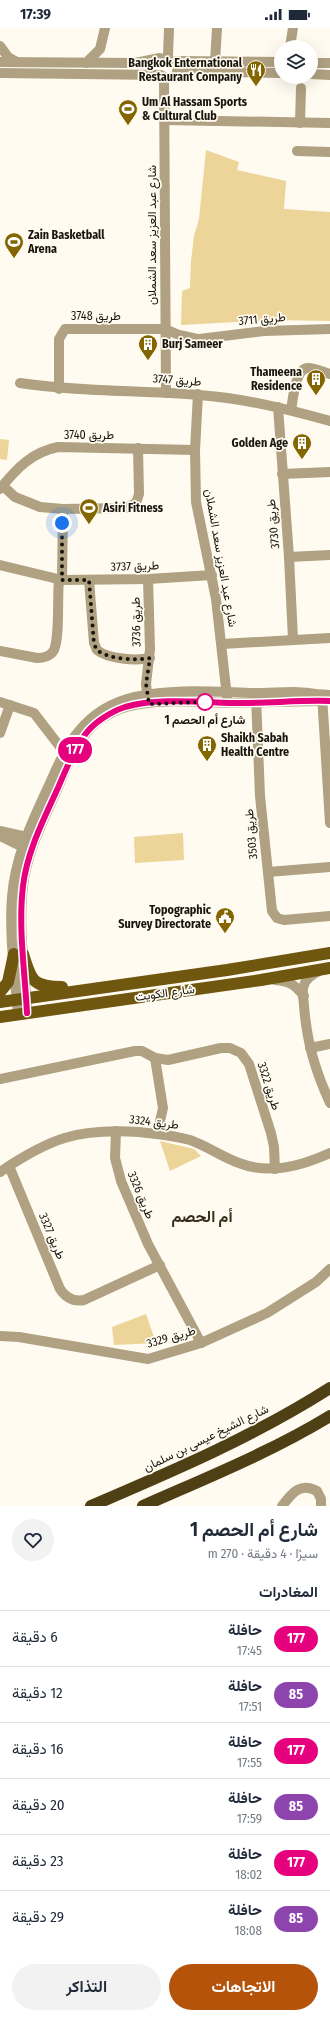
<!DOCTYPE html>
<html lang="ar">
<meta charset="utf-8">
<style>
:root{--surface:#fff;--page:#f2f2f3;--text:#1f2937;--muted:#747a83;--line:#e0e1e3;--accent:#b45309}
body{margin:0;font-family:"Fira Sans Condensed",Vazirmatn,sans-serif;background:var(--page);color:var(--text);direction:rtl;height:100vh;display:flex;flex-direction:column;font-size:15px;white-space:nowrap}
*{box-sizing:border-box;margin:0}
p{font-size:13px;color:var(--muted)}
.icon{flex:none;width:22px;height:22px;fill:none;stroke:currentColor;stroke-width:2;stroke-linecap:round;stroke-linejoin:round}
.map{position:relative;height:1478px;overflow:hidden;direction:ltr}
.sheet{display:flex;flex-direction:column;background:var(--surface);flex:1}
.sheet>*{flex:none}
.badge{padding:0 8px;border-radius:13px;font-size:14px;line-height:26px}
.tools{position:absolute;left:274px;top:12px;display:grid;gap:8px}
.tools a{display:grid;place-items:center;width:44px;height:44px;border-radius:50%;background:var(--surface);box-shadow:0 4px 16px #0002;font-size:20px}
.you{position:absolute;width:20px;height:20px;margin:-10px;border:3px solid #fff;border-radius:50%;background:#1a73e8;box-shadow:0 0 0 6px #1a73e833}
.map>.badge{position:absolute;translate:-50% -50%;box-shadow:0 0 0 2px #fff}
h2{padding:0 12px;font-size:15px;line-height:36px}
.round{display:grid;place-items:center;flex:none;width:42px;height:42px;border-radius:21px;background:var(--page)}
.headline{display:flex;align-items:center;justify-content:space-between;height:68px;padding:0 12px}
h1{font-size:19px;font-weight:700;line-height:30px}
.primary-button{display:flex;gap:8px;margin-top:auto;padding:8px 12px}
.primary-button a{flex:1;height:46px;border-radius:24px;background:var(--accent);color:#fff;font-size:16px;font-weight:700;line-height:46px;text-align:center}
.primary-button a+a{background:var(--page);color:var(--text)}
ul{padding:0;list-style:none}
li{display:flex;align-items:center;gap:12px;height:56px;padding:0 12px;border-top:1px solid var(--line)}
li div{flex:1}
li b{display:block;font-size:15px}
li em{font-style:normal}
li .badge{min-width:44px;font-weight:700;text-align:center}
.status{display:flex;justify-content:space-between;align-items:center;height:28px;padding:0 20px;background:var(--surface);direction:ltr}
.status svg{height:11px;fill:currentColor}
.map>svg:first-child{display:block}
.green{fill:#edd498}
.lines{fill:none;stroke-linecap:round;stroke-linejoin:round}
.minor{stroke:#afa181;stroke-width:10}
.major{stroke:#6f570f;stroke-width:12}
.highway{stroke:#4f3f14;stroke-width:12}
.line-casing{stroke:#fff;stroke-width:9}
.line{stroke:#e6007e;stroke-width:6}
.walk{stroke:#19150c;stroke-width:4;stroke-dasharray:0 7.2}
.stop-dot{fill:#fff;stroke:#e6007e;stroke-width:2}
.labels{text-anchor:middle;stroke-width:3.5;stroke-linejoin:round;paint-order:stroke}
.poi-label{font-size:12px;font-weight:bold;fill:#19150c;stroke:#fffbf1;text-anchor:start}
.street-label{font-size:12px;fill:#19150c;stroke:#fffbf1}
.stop-label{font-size:12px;font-weight:bold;fill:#19150c;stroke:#fffbf1}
.district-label{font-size:16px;font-weight:bold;fill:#352d19;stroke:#fffbf1}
</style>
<div class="status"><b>17:39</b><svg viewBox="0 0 49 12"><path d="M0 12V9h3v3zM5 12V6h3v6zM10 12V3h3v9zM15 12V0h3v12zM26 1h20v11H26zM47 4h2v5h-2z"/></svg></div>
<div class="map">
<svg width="330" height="1478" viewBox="0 0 330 1478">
<rect width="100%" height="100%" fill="#fffbf1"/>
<g class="green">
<path d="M 206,122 L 239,134 L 237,142 L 286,153 L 284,181 L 330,184 L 330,293 L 276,292 L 181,297 L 182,263 L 190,260 L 191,233 L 194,208 L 199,191 Z"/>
<path d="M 0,411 L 9,412 L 7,432 L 0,431 Z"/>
<path d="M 183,805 L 184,832 L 135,835 L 134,809 Z"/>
<path d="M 160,1113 L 194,1121 L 201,1128 L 170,1143 Z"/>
<path d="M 146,1286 L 156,1315 L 114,1317 L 112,1299 Z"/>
</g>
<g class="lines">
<g class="minor">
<path d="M 0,18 L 8,29 L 17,34"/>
<path d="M 290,19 L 293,0"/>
<path d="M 168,28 L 169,0"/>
<path d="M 176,33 L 281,34"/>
<path d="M 0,34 L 135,35 L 160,30"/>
<path d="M 215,34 L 217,0"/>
<path d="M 86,35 L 100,21 L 105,0"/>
<path d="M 311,35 L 330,35"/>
<path d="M 177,43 L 281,45"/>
<path d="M 0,45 L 161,47"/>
<path d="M 311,46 L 330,47"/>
<path d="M 164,49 L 166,365"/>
<path d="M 165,92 L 330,95"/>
<path d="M 300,95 L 301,60"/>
<path d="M 297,123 L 330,124"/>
<path d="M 191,312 L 264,303 L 330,301"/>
<path d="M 20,355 C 79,364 139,362 199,367 C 243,370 287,381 330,393"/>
<path d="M 59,361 L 59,311 L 65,301 L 165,301 L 179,307 L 197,311"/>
<path d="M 198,366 L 195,422 L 196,474 L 216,571 L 227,669"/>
<path d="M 278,379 L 289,529 L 293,611"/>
<path d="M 291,382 C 293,372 295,340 308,340 C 315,340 323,344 330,346"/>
<path d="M 282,446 L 330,444"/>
<path d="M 3,458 L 15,469 L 40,479 L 63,481 L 126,480 L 136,475 L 139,466 L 138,420"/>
<path d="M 0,461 C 16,441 32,424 58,419 L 195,422"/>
<path d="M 289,529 L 330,527"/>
<path d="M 0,537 L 62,552 L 148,551 L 212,547"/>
<path d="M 62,552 L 63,481"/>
<path d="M 89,552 L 94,615 L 97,622 C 108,631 136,633 150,630"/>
<path d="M 222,616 L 330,610"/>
<path d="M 0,623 L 37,630 C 43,630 51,628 54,622 C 60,608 57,570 59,552"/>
<path d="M 322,667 L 330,795"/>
<path d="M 256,669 L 260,768 L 272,883 L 277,890 L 284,892 L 330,888"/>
<path d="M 148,672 L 146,656 L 150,621 L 148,551"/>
<path d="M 0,674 L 34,685 L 64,724"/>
<path d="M 0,705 L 10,677"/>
<path d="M 0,803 L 31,810"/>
<path d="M 0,808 L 27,821"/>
<path d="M 268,844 L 330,839"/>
<path d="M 319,943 C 313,946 306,950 304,957 C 301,963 304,972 304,978 C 307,1015 315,1042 330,1075"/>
<path d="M 275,952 C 290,953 295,957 304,968"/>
<path d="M 27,985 C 25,943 18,900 23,858 C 27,824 43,793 57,762 C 65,743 72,724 84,708 C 94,694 110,684 126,679 C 158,670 195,674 228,675 C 260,675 291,673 322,673"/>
<path d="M 18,986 C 15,948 9,908 12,869 C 15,828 33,792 50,755 C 58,737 66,718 79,703 C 93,686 113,674 135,669 C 174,660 215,664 255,665 C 268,665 281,664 294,664 C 306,664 318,667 330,667"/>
<path d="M 310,1020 L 330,1016"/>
<path d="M 155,1030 L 163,1080 L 157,1106"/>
<path d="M 0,1051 L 135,1023 L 142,1023 L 155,1030 L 168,1032 L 221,1020 L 230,1020 L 241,1025 L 249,1036 L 271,1105 L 274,1119 L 275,1141"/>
<path d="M 116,1103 L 115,1130 L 121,1153 L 148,1216 L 201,1315"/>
<path d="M 9,1138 L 60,1261 C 66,1270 74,1274 84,1272 L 160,1237"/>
<path d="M 0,1144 C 50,1110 78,1100 139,1104 C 157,1106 173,1107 190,1112 C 207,1118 222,1129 239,1135 C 270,1147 301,1138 330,1125"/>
<path d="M 0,1308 L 19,1309 L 148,1331 L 201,1315 L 267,1285 L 316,1254 L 330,1241"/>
<path d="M 282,1478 C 292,1465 300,1454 317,1463 L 321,1471 L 321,1478"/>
</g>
<g class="major">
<path d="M 23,926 C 31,953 33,959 62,959"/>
<path d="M 0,964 L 8,954 L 14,926"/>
<path d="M 0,974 L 227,942 L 330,925"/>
<path d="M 0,989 L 261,952 L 330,940"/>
</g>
<g class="highway">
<path d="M 91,1478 C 173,1443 255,1408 330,1360"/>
<path d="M 143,1478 C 206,1450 271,1424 330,1388"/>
</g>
</g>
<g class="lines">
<g class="line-casing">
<path id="line" d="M 27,985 C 25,944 18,900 23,858 C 27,824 43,793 57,762 C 65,744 72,725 84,708 C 93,695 110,684 125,679 C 160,669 206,675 243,675 C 272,675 301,672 330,673"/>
</g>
<use href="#line" class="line"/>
<path class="walk" d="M 62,495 L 62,552 L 89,552 L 94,616 L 97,622 C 108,631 136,633 150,630 L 146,656 L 149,676 L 205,674"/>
</g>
<defs>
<g id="restaurant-pin" transform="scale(1)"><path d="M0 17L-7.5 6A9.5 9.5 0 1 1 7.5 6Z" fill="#846600" stroke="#fffbf1"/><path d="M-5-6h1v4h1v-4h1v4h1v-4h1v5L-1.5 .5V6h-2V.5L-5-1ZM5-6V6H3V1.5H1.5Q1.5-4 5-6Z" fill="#fff"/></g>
<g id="stadium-pin" transform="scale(1)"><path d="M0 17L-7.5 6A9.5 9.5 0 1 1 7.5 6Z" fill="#846600" stroke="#fffbf1"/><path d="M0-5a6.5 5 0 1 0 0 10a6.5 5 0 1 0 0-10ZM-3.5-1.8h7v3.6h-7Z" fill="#fff"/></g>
<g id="building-pin" transform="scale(1)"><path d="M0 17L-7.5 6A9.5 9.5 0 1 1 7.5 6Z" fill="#846600" stroke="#fffbf1"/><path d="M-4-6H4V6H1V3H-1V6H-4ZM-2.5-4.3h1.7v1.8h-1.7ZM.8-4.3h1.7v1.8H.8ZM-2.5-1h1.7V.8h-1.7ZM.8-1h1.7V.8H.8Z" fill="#fff"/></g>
<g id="civic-pin" transform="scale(1)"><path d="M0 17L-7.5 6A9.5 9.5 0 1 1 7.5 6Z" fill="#846600" stroke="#fffbf1"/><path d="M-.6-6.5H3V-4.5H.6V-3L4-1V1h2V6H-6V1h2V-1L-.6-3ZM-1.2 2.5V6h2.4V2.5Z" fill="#fff"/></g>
</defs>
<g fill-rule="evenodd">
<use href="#restaurant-pin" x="256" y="42"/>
<use href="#stadium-pin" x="128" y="81"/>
<use href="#stadium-pin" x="14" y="214"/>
<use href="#building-pin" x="148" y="316"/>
<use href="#building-pin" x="316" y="351"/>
<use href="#building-pin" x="302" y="415"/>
<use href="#stadium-pin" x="89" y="480"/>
<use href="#building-pin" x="207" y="717"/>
<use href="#civic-pin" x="225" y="889"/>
</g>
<circle class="stop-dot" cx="205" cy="674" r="8"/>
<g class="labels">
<g class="poi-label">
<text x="242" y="39" text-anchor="end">Bangkok Enternational<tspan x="242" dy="14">Restaurant Company</tspan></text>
<text x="142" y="78">Um Al Hassam Sports<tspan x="142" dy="14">&amp; Cultural Club</tspan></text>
<text x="28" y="211">Zain Basketball<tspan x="28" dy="14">Arena</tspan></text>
<text x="162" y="320">Burj Sameer</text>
<text x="302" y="348" text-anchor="end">Thameena<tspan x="302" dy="14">Residence</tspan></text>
<text x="288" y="419" text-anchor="end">Golden Age</text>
<text x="103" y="484">Asiri Fitness</text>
<text x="221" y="714">Shaikh Sabah<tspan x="221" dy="14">Health Centre</tspan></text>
<text x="211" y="886" text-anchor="end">Topographic<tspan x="211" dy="14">Survey Directorate</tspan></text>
</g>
<g class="street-label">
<text transform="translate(152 207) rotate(-90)" y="4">شارع عبد العزيز سعد الشملان</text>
<text x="96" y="292">طريق 3748</text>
<text transform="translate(262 291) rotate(-5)" y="4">طريق 3711</text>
<text transform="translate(177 352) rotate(4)" y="4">طريق 3747</text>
<text x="89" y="411">طريق 3740</text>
<text transform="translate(273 496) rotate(-95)" y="4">طريق 3730</text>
<text transform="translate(221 530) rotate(80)" y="4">شارع عبد العزيز سعد الشملان</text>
<text transform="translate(135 538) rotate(-2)" y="4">طريق 3737</text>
<text transform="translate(136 594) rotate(-91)" y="4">طريق 3736</text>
<text transform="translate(251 806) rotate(-95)" y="4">طريق 3503</text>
<text transform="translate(165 965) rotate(-8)" y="4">شارع الكويت</text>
<text transform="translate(269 1058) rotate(72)" y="4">طريق 3322</text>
<text transform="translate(154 1094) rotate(7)" y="4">طريق 3324</text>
<text transform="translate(141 1167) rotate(67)" y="4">طريق 3326</text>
<text transform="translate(52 1208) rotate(67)" y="4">طريق 3327</text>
<text transform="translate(171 1309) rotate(-16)" y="4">طريق 3329</text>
<text transform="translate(206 1410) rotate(-26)" y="4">شارع الشيخ عيسى بن سلمان</text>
</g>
<g class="stop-label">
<text x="205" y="696">شارع أم الحصم 1</text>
</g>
<g class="district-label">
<text x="202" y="1194">أم الحصم</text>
</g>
</g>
</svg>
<div class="tools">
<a><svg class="icon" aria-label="layers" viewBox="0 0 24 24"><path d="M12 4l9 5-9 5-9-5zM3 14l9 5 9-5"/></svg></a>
</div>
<div class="you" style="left:62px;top:495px"></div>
<b class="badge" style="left:75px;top:722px;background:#e6007e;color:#fff">177</b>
</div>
<section class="sheet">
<div class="headline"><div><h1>شارع أم الحصم 1</h1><p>سيرًا · 4 دقيقة · 270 m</p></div><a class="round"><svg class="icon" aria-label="heart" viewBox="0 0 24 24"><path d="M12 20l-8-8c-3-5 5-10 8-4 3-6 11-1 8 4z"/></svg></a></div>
<h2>المغادرات</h2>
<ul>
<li><span class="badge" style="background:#e6007e;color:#fff">177</span><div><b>حافلة</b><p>17:45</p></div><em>6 دقيقة</em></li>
<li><span class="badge" style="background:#8e44ad;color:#fff">85</span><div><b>حافلة</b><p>17:51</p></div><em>12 دقيقة</em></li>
<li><span class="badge" style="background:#e6007e;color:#fff">177</span><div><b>حافلة</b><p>17:55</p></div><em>16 دقيقة</em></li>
<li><span class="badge" style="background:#8e44ad;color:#fff">85</span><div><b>حافلة</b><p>17:59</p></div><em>20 دقيقة</em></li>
<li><span class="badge" style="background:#e6007e;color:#fff">177</span><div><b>حافلة</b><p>18:02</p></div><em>23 دقيقة</em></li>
<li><span class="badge" style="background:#8e44ad;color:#fff">85</span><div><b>حافلة</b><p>18:08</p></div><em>29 دقيقة</em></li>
</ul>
<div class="primary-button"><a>الاتجاهات</a><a>التذاكر</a></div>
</section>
